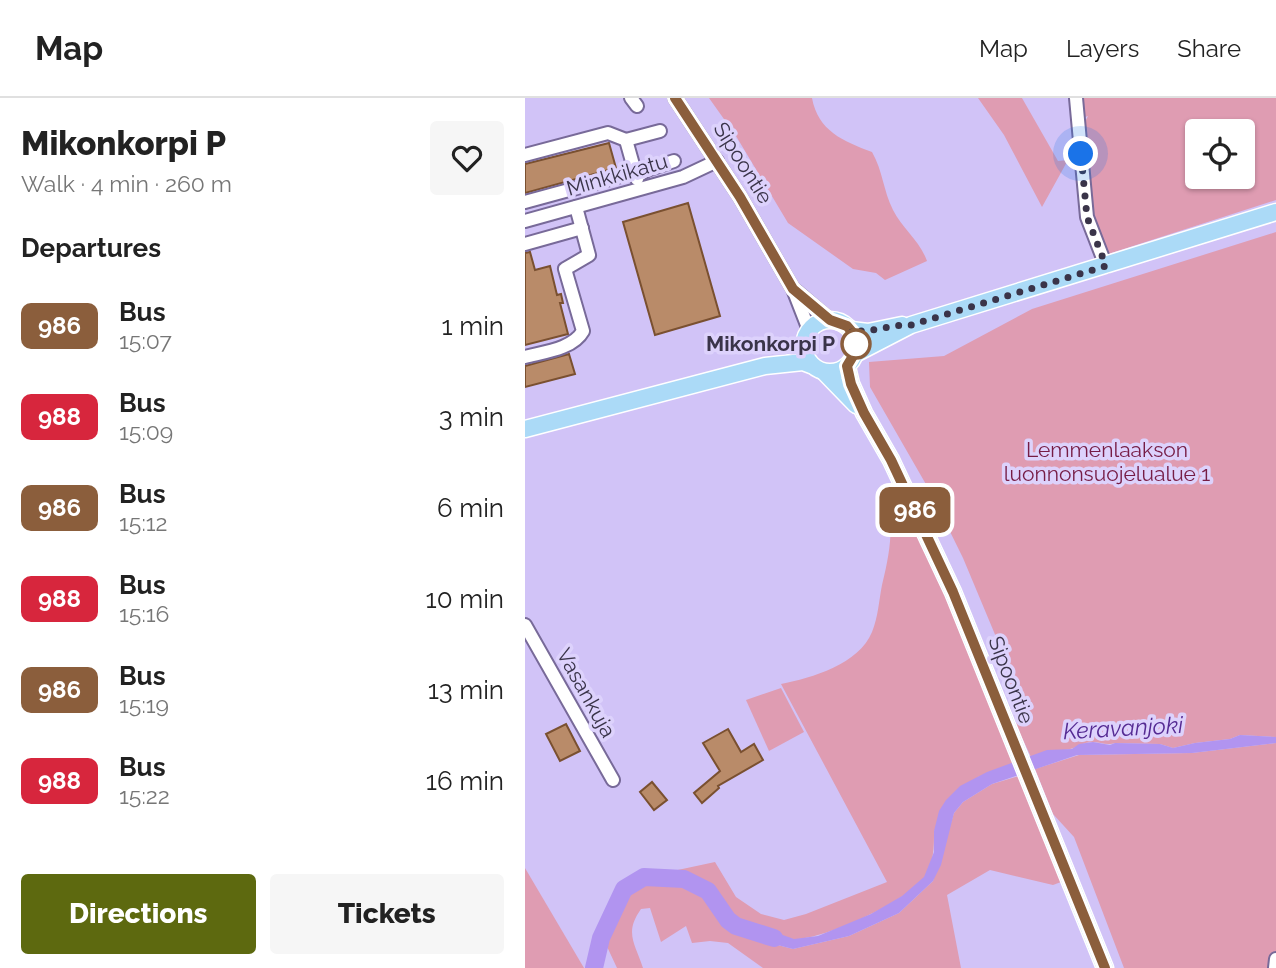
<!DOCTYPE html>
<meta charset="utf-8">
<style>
:root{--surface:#fff;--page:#f6f6f6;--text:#222;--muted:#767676;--line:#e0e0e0;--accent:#5d690f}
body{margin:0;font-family:Raleway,sans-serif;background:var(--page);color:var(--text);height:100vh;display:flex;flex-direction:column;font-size:26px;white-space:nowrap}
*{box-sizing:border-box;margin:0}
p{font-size:23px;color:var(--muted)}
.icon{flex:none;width:38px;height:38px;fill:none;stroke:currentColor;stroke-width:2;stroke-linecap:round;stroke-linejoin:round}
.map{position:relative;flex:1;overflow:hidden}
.drawer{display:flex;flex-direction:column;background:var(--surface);width:525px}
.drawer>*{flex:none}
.badge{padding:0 14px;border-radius:10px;font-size:24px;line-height:46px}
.fabs{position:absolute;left:660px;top:21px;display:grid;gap:14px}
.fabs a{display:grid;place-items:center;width:70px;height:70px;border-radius:7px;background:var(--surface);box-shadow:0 2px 5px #0004;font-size:35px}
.you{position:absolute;width:35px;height:35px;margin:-18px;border:5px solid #fff;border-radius:50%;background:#1a73e8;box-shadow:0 0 0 10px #1a73e833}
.map>.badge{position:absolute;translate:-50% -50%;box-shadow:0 0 0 4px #fff}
h2{padding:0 21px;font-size:26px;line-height:63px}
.round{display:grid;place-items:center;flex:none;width:74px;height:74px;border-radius:7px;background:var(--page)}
.overview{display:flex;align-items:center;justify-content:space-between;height:119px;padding:0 21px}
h1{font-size:33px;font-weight:800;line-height:52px}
.button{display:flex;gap:14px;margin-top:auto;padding:14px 21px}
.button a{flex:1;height:80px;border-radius:7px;background:var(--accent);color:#fff;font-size:28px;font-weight:800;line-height:80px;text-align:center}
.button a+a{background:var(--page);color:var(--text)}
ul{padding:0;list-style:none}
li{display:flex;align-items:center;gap:21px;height:91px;padding:0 21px}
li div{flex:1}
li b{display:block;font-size:26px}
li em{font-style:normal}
li .badge{min-width:77px;font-weight:700;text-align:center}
header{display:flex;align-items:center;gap:42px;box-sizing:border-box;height:98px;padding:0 35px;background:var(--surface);border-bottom:2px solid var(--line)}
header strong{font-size:33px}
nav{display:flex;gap:38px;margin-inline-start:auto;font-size:24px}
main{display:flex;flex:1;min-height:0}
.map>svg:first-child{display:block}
.green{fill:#df9cb2;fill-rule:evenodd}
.water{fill:#b194f0}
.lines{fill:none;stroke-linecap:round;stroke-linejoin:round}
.river{stroke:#b194f0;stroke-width:18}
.building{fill:#b98b69;stroke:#7a5030;stroke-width:2}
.minor-casing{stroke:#786a99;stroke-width:16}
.major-casing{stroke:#fff;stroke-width:19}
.minor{stroke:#fff;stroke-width:12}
.major{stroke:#abdaf7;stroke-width:16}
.line-casing{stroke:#fff;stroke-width:16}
.line{stroke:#8b5e3c;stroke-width:10}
.walk{stroke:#3a3449;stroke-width:7;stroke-dasharray:0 12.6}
.stop-dot{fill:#fff;stroke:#8b5e3c;stroke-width:3.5}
.labels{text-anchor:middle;stroke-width:7;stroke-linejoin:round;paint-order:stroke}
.street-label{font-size:21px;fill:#3a3449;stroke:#ddd2fc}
.stop-label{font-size:21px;font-weight:bold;fill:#3a3449;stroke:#ddd2fc;text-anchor:end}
.park-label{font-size:21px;fill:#761c45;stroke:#ddd2fc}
.water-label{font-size:23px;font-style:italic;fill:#552a93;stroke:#ddd2fc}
</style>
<header>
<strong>Map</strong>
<nav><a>Map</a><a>Layers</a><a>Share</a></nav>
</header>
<main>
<section class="drawer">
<div class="overview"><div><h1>Mikonkorpi P</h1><p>Walk · 4 min · 260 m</p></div><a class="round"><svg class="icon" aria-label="heart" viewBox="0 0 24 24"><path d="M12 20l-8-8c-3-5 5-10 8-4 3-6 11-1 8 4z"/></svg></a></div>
<h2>Departures</h2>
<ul>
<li><span class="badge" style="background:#8b5e3c;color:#fff">986</span><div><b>Bus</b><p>15:07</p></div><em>1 min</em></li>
<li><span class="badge" style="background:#d7263d;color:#fff">988</span><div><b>Bus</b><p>15:09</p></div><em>3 min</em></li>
<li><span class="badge" style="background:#8b5e3c;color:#fff">986</span><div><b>Bus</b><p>15:12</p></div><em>6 min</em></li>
<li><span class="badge" style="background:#d7263d;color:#fff">988</span><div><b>Bus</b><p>15:16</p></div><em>10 min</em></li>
<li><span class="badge" style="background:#8b5e3c;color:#fff">986</span><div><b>Bus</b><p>15:19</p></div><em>13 min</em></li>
<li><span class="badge" style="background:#d7263d;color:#fff">988</span><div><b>Bus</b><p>15:22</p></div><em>16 min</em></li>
</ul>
<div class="button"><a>Directions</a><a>Tickets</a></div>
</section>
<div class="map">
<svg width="751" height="870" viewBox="0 0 751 870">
<rect width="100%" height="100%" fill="#d1c3f7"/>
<g class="green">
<path d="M 184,0 L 287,0 C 293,33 318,43 347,54 C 358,73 358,92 368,112 C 377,130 395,143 402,163 L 360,182 L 351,175 L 328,171 L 263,125 L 211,38 Z"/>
<path d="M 453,0 L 497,0 L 533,63 L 543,62 L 517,109 L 479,37 Z"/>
<path d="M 556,0 L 751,0 L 751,102 L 577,158 L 568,138 L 554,35 L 563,18 L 558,20 ZM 672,33 L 718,33 L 718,79 L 672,79 Z"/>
<path d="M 751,134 L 751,639 L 715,637 L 705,641 L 670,645 L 648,650 L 635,646 L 590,645 C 582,648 576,644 567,644 C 559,644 553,649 545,651 C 530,654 521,653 506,659 L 492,629 L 479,558 L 438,460 L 406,395 L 345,289 L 344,264 L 419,258 L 507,211 Z"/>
<path d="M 364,407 L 388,419 L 485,638 L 477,640 L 489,665 L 453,679 L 409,733 C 409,749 409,766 399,780 C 382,803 297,843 268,841 C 257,840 248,833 238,830 C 229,828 220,828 211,826 L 184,792 L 160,779 L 134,776 L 190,764 L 211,799 L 236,816 L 259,822 L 281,816 L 362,784 L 256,586 C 287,580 334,566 347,534 C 353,520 354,502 357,487 C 364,458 368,437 364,407 Z"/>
<path d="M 256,590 L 279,634 L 244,653 L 221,602 Z"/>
<path d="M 751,645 L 751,870 L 599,870 L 549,739 L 528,716 L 510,671 L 554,657 L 667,655 Z"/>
<path d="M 494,678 L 536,784 L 528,787 L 465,772 L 422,797 L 436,870 L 238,870 L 203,845 L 185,843 L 167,845 L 161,828 L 136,844 L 125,810 L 116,811 C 99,835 110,845 118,870 L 92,870 L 78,840 L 101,793 L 119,781 L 159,784 L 181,795 L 201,822 L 225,840 L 268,851 L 324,838 L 374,815 L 408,783 L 429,715 L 438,704 L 467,686 Z"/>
<path d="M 0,770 L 59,870 L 0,870 Z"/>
</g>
<path class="water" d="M 715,637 L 751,639 L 751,645 L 667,655 L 552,657 L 467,686 L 438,704 L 429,715 L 416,767 L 408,783 L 374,815 L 324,838 L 268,851 L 225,840 L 226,830 L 238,830 L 269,841 L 293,838 L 346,816 L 377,798 L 399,779 L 409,754 L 409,733 L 414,713 L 421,702 L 435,688 L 462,674 L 522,652 L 547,651 L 554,646 L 568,644 L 585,647 L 590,645 L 635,646 L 648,650 L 670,645 L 705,641 Z"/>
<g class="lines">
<path class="river" d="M 69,870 L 76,840 L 99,791 L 119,779 L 159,781 L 183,793 L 203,822 L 211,828 L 249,840"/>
</g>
<g class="building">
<path d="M 84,45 L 91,70 L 0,95 L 0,66 Z"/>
<path d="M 163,105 L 195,218 L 130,237 L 98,124 Z"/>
<path d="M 5,154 L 10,172 L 25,168 L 32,197 L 36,196 L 38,205 L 35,205 L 43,236 L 0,247 L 0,155 Z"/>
<path d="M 44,256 L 50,276 L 0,289 L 0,268 Z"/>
<path d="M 41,626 L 55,653 L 35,663 L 21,636 Z"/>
<path d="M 203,631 L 216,654 L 229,646 L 238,662 L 193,688 L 194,690 L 177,705 L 169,695 L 195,673 L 178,645 Z"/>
<path d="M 127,684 L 142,702 L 129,712 L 115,694 Z"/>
</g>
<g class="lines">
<g class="minor-casing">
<g id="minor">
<path d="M 106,0 L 112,8"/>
<path d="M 150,0 L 215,99 L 268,191 L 284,232"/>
<path d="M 551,0 L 562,119 L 581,168"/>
<path d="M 0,57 L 83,35 L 101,42"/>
<path d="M 111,79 L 122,72 L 149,63"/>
<path d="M 112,81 L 101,42 L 135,33"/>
<path d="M 0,104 L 110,74"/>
<path d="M 0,123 L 158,79 L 192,63"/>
<path d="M 0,146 L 57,130"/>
<path d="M 271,193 L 305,222"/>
<path d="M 0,259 C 19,254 48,251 58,233 L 40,171 L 64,157 L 51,109"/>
<path d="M 0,527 L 88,682"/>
<path d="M 750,870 L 751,861"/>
</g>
</g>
<g class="major-casing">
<g id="major">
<circle cx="305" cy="248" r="26"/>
<path d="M 326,232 L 343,234 L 377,227"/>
<path d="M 330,256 L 386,227 L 751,114"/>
<path d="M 322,269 L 326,286 L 339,315 L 366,362 L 428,494 L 580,870"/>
<path d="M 299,274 L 331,307"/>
<path d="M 0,331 L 240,268 L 278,264 L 286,267"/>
</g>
</g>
<use href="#minor" class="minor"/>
<use href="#major" class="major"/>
</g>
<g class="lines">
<g class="line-casing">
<path id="line" d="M 150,0 L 215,99 L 268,191 L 305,222 L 322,228 L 328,235 L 331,253 L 322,268 L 326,286 L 339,315 L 366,362 L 428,494 L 580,870"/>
</g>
<use href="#line" class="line"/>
<path class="walk" d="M 331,246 L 326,232 C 346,236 366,226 386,227 L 581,168 L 562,119 L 556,56"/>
</g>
<circle class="stop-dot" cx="331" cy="246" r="14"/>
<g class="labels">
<g class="street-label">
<text transform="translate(218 65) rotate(58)" y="7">Sipoontie</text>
<text transform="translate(92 77) rotate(-16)" y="7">Minkkikatu</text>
<text transform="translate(486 582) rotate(69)" y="7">Sipoontie</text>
<text transform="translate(61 595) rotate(61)" y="7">Vasankuja</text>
</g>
<g class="stop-label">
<text x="310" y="253">Mikonkorpi P</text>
</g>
<g class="park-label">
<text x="582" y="359">Lemmenlaakson<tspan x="582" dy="24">luonnonsuojelualue 1</tspan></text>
</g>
<g class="water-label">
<text transform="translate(598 630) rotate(-3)" y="8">Keravanjoki</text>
</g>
</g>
</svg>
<div class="fabs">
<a><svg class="icon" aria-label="locate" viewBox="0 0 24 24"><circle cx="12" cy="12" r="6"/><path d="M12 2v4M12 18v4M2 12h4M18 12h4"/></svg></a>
</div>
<div class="you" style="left:556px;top:56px"></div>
<b class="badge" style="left:390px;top:412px;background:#8b5e3c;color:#fff">986</b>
</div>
</main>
